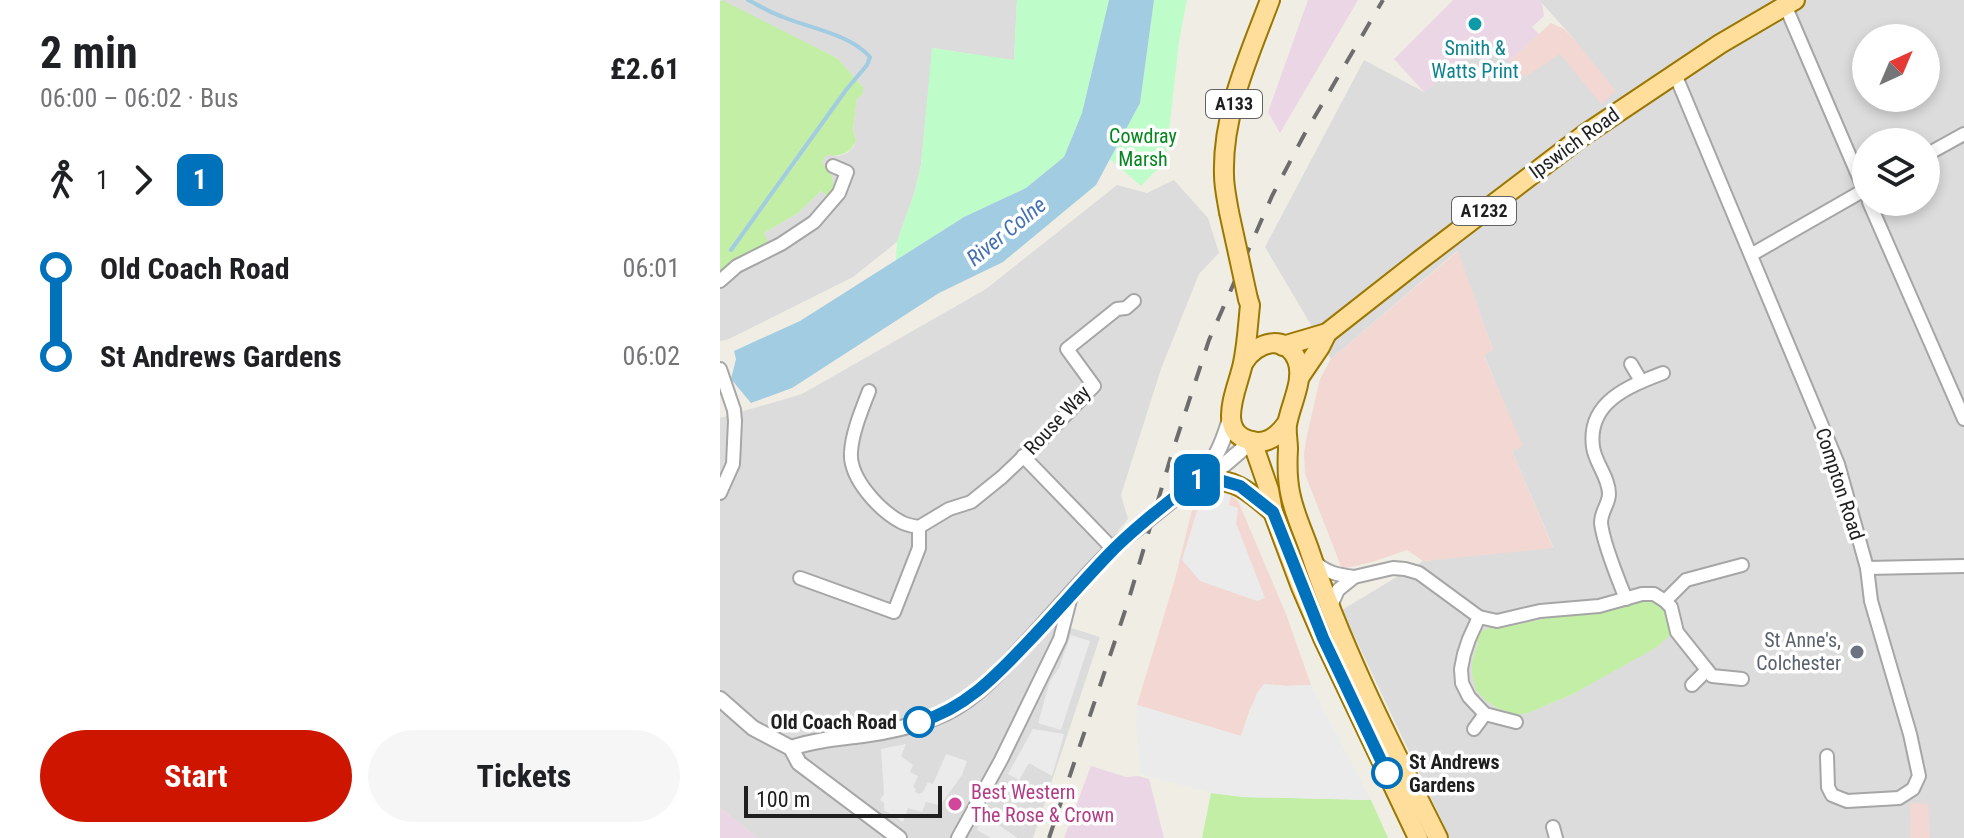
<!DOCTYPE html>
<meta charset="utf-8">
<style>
:root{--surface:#fff;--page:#f6f6f6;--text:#202124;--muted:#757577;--accent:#ce1500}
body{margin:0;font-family:"Roboto Condensed",sans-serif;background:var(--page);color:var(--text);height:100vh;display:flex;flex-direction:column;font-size:30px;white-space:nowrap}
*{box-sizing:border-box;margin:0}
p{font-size:26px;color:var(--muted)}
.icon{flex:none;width:44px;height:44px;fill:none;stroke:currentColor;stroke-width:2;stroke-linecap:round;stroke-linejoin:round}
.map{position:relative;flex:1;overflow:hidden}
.side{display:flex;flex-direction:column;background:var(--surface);width:720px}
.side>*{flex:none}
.badge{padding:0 16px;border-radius:12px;font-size:28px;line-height:52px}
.needle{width:52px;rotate:44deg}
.fabs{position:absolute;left:1132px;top:24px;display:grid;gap:16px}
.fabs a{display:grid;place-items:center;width:88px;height:88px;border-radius:50%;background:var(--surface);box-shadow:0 4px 12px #0003;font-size:40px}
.scale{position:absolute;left:24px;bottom:20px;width:198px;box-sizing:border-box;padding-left:8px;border:4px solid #1f1f1f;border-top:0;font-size:22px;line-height:28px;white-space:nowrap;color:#1f1f1f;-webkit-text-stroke:6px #fff;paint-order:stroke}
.map>.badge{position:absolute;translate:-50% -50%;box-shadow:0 0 0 4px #fff}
.legs{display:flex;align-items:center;gap:12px;height:88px;padding:0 40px;font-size:26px}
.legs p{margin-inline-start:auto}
.headline{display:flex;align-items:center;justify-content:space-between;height:136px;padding:0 40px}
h1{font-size:44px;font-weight:700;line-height:60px}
.button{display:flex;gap:16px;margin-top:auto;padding:16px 40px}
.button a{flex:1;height:92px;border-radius:48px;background:var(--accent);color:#fff;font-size:32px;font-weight:700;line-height:92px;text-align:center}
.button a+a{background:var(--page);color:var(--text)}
ul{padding:0 40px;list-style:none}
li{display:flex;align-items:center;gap:28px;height:88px;font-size:30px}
li i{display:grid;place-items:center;width:12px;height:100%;margin:0 10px;background:currentColor}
li i::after{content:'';width:20px;height:20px;margin:-10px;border:6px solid;border-radius:50%;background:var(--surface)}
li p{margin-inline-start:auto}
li:first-child i{background:linear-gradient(#0000 50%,currentColor 0)}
li:last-child i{background:linear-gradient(currentColor 50%,#0000 0)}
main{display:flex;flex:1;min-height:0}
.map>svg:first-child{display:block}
.residential{fill:#dddcdc;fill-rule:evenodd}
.commercial{fill:#f2d7d2}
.industrial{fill:#ead6e4}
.grass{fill:#c2eea6}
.park{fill:#befdca}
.parking{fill:#ebebeb}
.water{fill:#a1cce1}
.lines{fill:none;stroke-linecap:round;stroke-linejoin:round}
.stream{stroke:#a1cce1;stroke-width:4}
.minor-casing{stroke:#a6a6a6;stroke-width:16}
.tertiary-casing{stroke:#a6a6a6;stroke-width:18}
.primary-casing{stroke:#9a7700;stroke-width:22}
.minor{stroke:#fff;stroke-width:12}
.tertiary{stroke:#fff;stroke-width:14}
.primary{stroke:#ffde9b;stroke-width:18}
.rail{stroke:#6d6d6d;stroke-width:4;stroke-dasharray:16 16;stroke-linecap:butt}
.tertiary-bridge-casing{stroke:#a6a6a6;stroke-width:18;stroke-linecap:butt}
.primary-bridge-casing{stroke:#9a7700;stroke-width:22;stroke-linecap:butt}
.tertiary-bridge{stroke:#fff;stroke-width:14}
.primary-bridge{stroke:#ffde9b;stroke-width:18}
.line-1-casing{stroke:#fff;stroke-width:18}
.line-1{stroke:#0072bc;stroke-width:12}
.culture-dot{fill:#0f9aa8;stroke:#fff;stroke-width:3}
.worship-dot{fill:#6b7280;stroke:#fff;stroke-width:3}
.stop-1-dot{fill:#fff;stroke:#0072bc;stroke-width:4}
.hotel-dot{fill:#d1479c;stroke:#fff;stroke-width:3}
.labels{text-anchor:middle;stroke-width:7;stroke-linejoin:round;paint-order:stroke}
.shield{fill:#fff;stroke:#626262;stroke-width:2}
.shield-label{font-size:18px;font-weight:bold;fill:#1f1f1f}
.culture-label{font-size:20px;fill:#0d838f;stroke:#fff}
.park-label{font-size:20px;fill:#03861c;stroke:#fff}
.street-label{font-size:20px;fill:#1f1f1f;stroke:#fff}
.worship-label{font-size:20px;fill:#5b616d;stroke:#fff;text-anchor:end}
.stop-label{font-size:20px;font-weight:bold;fill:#1f1f1f;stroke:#fff;text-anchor:end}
.hotel-label{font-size:20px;fill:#b23c85;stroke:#fff;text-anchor:start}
.water-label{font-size:22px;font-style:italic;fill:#4471b6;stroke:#fff}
</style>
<main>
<section class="side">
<div class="headline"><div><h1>2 min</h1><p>06:00 – 06:02 · Bus</p></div><b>£2.61</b></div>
<div class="legs"><svg class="icon" aria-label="walk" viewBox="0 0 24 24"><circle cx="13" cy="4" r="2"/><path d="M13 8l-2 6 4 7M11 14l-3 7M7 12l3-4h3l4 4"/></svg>1<svg class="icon" aria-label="forward" viewBox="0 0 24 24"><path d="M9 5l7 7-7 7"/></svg><b class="badge" style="background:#0072bc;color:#fff">1</b></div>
<ul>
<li><i style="color:#0072bc"></i><b>Old Coach Road</b><p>06:01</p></li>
<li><i style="color:#0072bc"></i><b>St Andrews Gardens</b><p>06:02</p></li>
</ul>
<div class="button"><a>Start</a><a>Tickets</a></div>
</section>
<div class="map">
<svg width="1244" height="838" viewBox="0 0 1244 838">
<rect width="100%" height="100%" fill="#f0eee4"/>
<g class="residential">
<path d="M 0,0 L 297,0 L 294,61 L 213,48 L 201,165 L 195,191 L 177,242 L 133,277 L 9,339 L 0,341 L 0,273 L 10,264 L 48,243 L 44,233 L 78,213 L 101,191 L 108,197 L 101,164 L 106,154 L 119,156 L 127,153 L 134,146 L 136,141 L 133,129 L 137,97 L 143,94 L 143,87 L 117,58 Z"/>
<path d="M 819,0 L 1244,0 L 1244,838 L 730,838 L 622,610 L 703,561 L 833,547 L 792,451 L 802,446 L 764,355 L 773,350 L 737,251 L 611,359 L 545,247 L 644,60 L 704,92 L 771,40 L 805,77 L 856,41 ZM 1146,38 L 1206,38 L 1206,98 L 1146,98 ZM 1146,142 L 1206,142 L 1206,202 L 1146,202 ZM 923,600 L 901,666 L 853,694 L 808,713 L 796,715 L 777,708 L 765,700 L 752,661 L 758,643 L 781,628 L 837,616 L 880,613 Z"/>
<path d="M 454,180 L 488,218 L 499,253 L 479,274 L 441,369 L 401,495 L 408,519 L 358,579 L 351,628 L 380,637 L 313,838 L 38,838 L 0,808 L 0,418 L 82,394 L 266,289 L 397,185 L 427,193 Z"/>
</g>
<g class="commercial">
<path d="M 831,23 L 844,29 L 856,41 L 896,91 L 881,104 L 840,54 L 805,77 L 789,61 Z"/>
<path d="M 738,251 L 773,350 L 764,356 L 803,446 L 792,451 L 833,548 L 703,561 L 687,550 L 652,562 L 622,569 L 585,474 L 584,453 L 587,435 L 600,379 L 611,359 Z"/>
<path d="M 494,488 L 506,491 L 518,501 L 566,614 L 591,685 L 566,686 L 544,684 L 530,709 L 521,736 L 417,705 L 455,579 L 475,498 L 483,491 Z"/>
<path d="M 1190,803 L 1208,804 L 1210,838 L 1191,838 Z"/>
</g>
<g class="industrial">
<path d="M 588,0 L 638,0 L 560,133 L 548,112 Z"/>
<path d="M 733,0 L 819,0 L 822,3 L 824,16 L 812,27 L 819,34 L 789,61 L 771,41 L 704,92 L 674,59 Z"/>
<path d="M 371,766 L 406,777 L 418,776 L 429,779 L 444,838 L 344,838 Z"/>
<path d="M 0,808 L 38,838 L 0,838 Z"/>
</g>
<g class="grass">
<path d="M 2,0 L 117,58 L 143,87 L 143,94 L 137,98 L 133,129 L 136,141 C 130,154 119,157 106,155 L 102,163 C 113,173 117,184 109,197 L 101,191 L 78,213 L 44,233 L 48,242 L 10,264 L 0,273 L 0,1 Z"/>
<path d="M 930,599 C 947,603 950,619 950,635 L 937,647 L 853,694 L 808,713 L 796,715 L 777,708 L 765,700 L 756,690 L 752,675 L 752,661 L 758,643 L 757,639 L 760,632 L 771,627 L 781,628 L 837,616 L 880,613 Z"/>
<path d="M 491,793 L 524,797 L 651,800 L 668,838 L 482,838 Z"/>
</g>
<g class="park">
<path d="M 297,0 L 389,0 L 362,113 L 344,157 L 306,188 L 244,217 L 176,260 L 177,242 L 195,191 L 201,165 L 212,48 L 294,60 Z"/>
<path d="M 434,0 L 467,0 L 459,41 L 446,160 L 421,186 L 390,159 L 420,103 Z"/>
</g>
<g class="parking">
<path d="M 502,493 L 511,495 L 509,505 L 518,508 L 516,523 L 545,598 L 537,601 L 480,581 L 462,560 L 480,501 L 495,503 L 497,500 L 500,500 Z"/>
<path d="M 351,635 L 370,641 L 341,730 L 318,723 L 330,681 L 339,668 Z"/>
<path d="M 544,684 L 566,686 L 591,685 L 651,800 L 524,797 L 491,793 L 420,774 L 416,726 L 417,705 L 521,736 L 537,693 Z"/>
<path d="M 313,729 L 344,734 L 332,776 L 309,763 L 299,780 L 288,774 Z"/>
<path d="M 186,744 L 181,756 L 193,765 L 190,772 L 198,776 L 193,787 L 196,789 L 195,792 L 199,794 L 203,792 L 208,782 L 213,784 L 226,754 L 247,761 L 242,775 L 222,803 L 219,803 L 219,805 L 206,802 L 202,812 L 188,808 L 183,822 L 164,810 L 164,803 L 160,800 L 164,794 L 161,749 Z"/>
<path d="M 263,814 L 296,837 L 297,838 L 271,838 L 257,830 Z"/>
</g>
<path class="water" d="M 389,0 L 434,0 L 420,103 L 376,185 L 283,262 L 219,293 L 72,388 L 31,403 L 11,379 L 16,359 L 14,351 L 80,321 L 244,217 L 306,188 L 344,157 L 362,113 Z"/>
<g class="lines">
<path class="stream" d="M 11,250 L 126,90 L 147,65 L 150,57 C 130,34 89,28 63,17 C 51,13 40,6 28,0"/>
<g class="minor-casing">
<g id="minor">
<path d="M 1065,5 L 1146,194"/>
<path d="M 955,74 L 1118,464 L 1147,568 L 1151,601 L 1190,734 L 1199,776 L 1193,789 L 1179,798 L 1127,801 L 1112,795 L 1108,787 L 1107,756"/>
<path d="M 1206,155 L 1244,134"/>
<path d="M 1149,202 L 1244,419"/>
<path d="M 1036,252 L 1146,189"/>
<path d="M 0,281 L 17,266 L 61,244 L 94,222 L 119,193 L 127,172 L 113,166"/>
<path d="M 911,364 L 921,381"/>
<path d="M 0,369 L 14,410 L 15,421 L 13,464 L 0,493"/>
<path d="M 149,391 C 142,409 132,433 131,452 C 129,478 159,510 181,522 C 186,525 193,526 199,527 L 229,509 L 251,502 L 282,477 L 323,438 L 374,386 L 347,349 L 397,309 L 406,308 L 414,301"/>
<path d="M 303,456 L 393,549"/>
<path d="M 594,561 C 606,573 618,575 634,577 L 618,590 L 610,608"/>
<path d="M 1147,568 L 1244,566"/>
<path d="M 634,577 L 673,568 L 685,569 L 699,573 L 759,617 L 777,621 L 820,611 L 879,606 L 922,594 L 934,594 L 945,601 L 951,607 L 957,632 L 992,676 L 1022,679"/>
<path d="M 80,578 L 174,612 L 199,548 L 199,527"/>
<path d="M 906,599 C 898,579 883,543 881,523 C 881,511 889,504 889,494 C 889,477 875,463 873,447 C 867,402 909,386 943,373"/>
<path d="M 945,601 L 966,580 L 1022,565"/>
<path d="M 759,617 L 749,639 L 744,654 L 741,669 L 742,683 L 749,697 L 765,714 L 796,722"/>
<path d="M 972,685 L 987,670"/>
<path d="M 754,729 L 765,714"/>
<path d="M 833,827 L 836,838"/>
<path d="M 238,838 L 281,760 L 340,639 L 351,596"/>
</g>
</g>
<g class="tertiary-casing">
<g id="tertiary">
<path d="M 484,473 L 504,465 L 532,441"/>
<path d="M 474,482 C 494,466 503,442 510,419"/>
<path d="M 0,699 L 33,728 L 71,748 L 79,763 L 179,838"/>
<path d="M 71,748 C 94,740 119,738 143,735 C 167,732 192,726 214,718 C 247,706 272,680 295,655 C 332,617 365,574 404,539"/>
</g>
</g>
<g class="primary-casing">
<g id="primary">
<path d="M 509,212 C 507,200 504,187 504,175 C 502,114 529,56 550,0"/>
<path d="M 528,299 L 530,305 C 528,324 527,344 523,363 C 518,389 492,436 537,442 C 550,443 560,433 567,423"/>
<path d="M 563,346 L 607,333 L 700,260 L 864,135 L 1000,44 L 1075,0"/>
<path d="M 524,362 C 536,342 566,333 577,360 C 585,380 570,405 567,425 C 566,432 568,441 568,449 C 567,466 567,481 571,497 C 575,515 583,532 589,549 C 622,649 671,744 718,838"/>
<path d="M 579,378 L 600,347 L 607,333"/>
<path d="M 532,441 L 549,490 L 553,512 L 581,587 L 603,638 L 698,838"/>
<path d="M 480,477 C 518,481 525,488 553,512"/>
</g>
</g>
<use href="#minor" class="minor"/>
<use href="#tertiary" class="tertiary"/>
<use href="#primary" class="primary"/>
<path class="rail" d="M 329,838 L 408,602 L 452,453 L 489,340 L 552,196 L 584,135 L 663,0"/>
<g class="tertiary-bridge-casing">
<path id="tertiary-bridge" d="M 404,539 L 471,485"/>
</g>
<g class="primary-bridge-casing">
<path id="primary-bridge" d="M 509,212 L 528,299"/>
</g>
<use href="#tertiary-bridge" class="tertiary-bridge"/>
<use href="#primary-bridge" class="primary-bridge"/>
</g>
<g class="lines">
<g class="line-1-casing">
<path id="line-1" d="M 199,722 C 244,709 275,677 307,643 C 335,614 362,582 390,553 C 417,525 450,501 480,477 L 496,479 L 520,486 L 553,512 L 603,638 L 667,773"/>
</g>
<use href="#line-1" class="line-1"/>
</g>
<circle class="culture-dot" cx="755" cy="24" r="8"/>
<circle class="worship-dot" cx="1137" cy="652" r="8"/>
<g class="stop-1-dot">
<circle cx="199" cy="722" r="14"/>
<circle cx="667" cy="773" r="14"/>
</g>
<circle class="hotel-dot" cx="235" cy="804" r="8"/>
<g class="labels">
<g class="shield">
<rect x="486" y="90" width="56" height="28" rx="6"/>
<rect x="732" y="197" width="64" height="28" rx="6"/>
</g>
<g class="shield-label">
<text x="514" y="110">A133</text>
<text x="764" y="217">A1232</text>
</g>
<g class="culture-label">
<text x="755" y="55">Smith &amp;<tspan x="755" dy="23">Watts Print</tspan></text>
</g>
<g class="park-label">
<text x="423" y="143">Cowdray<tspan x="423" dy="23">Marsh</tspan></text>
</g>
<g class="street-label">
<text transform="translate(854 143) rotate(-36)" y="7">Ipswich Road</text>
<text transform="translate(337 420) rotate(-47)" y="7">Rouse Way</text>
<text transform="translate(1120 484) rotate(72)" y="7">Compton Road</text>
</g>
<g class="worship-label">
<text x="1121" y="647">St Anne's,<tspan x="1121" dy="23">Colchester</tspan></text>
</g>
<g class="stop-label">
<text x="177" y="729">Old Coach Road</text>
<text x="689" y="769" text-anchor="start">St Andrews<tspan x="689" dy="23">Gardens</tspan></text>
</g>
<g class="hotel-label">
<text x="251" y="799">Best Western<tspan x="251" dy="23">The Rose &amp; Crown</tspan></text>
</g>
<g class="water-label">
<text transform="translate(286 231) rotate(-39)" y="8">River Colne</text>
</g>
</g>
</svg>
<div class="fabs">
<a><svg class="needle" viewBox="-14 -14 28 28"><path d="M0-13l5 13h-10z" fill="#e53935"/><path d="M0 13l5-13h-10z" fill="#757577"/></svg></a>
<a><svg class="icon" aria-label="layers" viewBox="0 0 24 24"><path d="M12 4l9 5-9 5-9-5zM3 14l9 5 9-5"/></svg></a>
</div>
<div class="scale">100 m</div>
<b class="badge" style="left:477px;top:480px;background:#0072bc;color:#fff">1</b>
</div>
</main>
